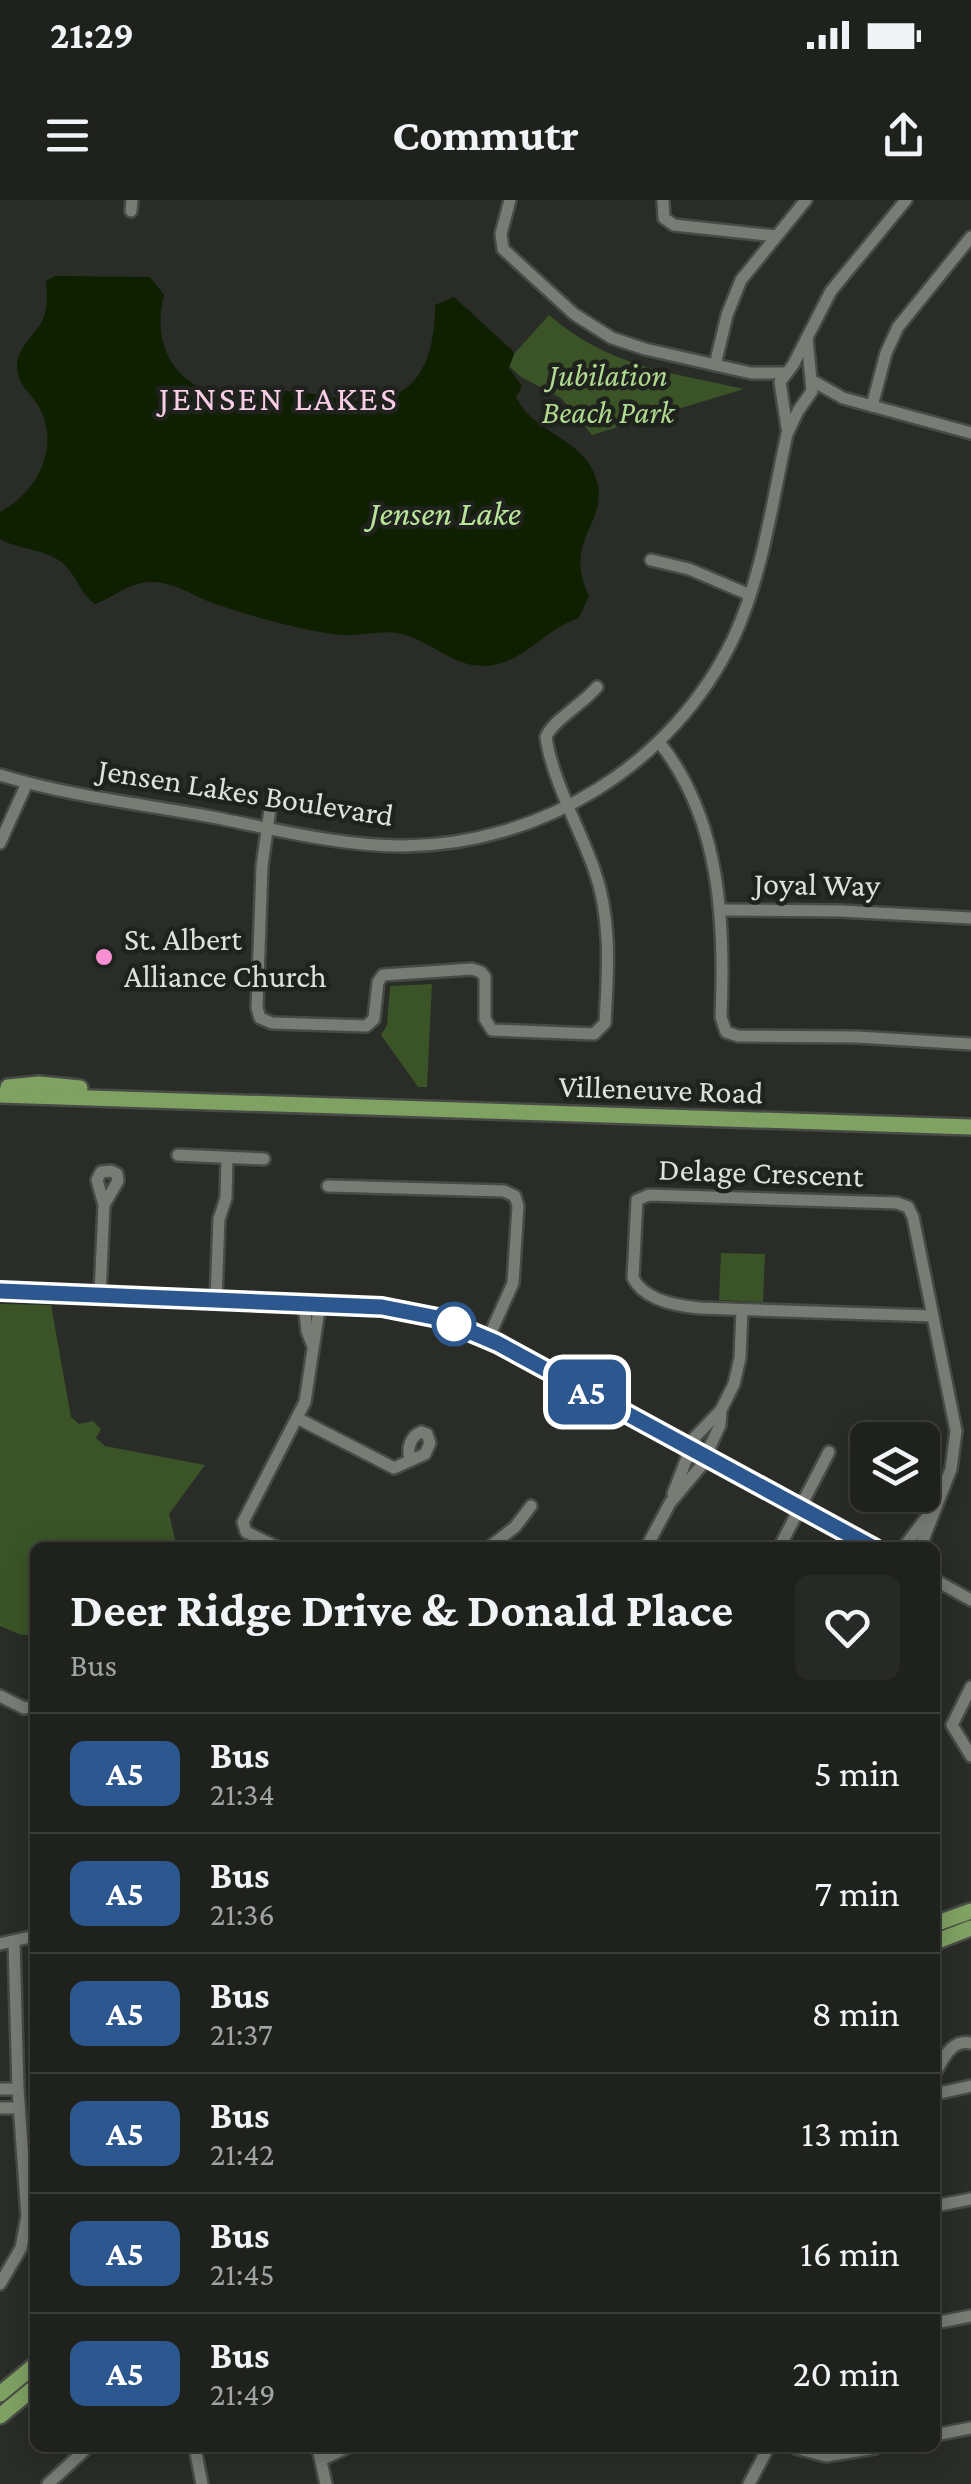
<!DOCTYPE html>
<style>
:root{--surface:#1f211d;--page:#272926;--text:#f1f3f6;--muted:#a1a3a4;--line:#3c3e3b}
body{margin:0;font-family:"Crimson Pro",serif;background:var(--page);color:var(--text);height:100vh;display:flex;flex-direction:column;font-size:38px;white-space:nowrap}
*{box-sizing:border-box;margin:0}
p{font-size:32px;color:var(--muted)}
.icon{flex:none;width:55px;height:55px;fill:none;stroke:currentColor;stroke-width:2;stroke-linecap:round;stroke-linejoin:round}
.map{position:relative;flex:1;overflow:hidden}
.drawer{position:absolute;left:30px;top:1342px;width:910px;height:910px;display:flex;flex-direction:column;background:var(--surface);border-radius:15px;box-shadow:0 5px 25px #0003,0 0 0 2px var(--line)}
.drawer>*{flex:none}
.badge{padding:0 20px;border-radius:15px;font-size:35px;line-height:65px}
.fabs{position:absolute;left:850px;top:1222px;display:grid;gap:20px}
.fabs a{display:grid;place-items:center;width:90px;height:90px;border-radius:15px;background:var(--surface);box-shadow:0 5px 25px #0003,0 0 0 2px var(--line);font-size:50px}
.map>.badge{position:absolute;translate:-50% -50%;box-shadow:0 0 0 5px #fff}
.round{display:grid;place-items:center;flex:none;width:105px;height:105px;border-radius:15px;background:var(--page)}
.head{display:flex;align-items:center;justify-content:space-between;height:170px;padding:0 40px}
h1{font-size:48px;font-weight:700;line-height:75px}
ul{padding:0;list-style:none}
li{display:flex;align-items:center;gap:30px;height:120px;padding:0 40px;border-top:2px solid var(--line)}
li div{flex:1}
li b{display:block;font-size:38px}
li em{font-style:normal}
li .badge{min-width:110px;font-weight:700;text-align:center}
.status{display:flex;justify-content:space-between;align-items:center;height:70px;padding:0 50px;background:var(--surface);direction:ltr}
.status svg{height:28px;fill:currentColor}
header{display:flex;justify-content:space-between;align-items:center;height:130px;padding:0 40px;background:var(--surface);font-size:45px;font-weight:700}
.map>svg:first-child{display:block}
.green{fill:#3a5327}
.water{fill:#0e2000}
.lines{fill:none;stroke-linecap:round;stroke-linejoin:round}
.minor-casing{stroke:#474a45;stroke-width:16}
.major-casing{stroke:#474a45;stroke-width:20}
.minor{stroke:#787c75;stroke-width:11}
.major{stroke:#7fa162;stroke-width:15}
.line-casing{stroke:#fff;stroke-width:22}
.line{stroke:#2d578f;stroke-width:15}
.poi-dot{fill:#f690d0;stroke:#1f221d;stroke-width:4}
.stop-dot{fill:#fff;stroke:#2d578f;stroke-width:5}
.labels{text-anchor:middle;stroke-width:9;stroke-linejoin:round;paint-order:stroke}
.park-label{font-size:32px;font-style:italic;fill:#afda8f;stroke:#1f221d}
.street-label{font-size:32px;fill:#dee1dd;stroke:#1f221d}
.poi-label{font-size:32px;fill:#dee1dd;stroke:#1f221d;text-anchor:start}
.neighbourhood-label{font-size:35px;letter-spacing:2.5px;fill:#facee7;stroke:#1f221d}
.water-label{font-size:35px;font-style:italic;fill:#b9e59a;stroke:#1f221d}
</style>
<div class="status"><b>21:29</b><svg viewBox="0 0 49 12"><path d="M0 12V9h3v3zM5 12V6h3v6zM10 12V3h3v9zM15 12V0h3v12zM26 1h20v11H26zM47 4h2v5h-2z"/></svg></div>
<header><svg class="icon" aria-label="menu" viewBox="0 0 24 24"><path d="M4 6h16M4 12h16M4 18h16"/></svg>Commutr<svg class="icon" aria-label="share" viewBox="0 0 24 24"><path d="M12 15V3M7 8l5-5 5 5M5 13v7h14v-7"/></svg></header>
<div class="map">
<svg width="971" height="2284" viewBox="0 0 971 2284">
<rect width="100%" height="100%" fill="#292c27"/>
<g class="green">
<path d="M 549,115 C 609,167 669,172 744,189 L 592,235 L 561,198 L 521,177 L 509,166 L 514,154 Z"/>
<path d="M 432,784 L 427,887 L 418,887 L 381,835 L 387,825 L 390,786 Z"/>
<path d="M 721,1053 L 765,1054 L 763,1102 L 719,1100 Z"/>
<path d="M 0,1104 L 51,1105 L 71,1217 L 79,1224 L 93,1221 L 101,1229 L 96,1238 L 105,1246 L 205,1265 L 169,1314 L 177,1347 L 35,1348 L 35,1435 L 21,1435 L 0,1426 Z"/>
</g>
<path class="water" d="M 55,76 L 150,77 L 164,95 C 151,144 174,188 227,196 C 240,198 252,193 264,191 C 274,190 285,191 295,192 C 319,193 348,203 370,201 C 424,196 435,150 435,105 L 454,97 L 512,150 L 514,154 L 509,168 L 522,186 L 516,197 C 533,234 583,237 596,278 C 611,323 561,338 589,396 L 579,418 C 544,429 525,463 486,466 C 452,467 433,442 402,434 C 382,429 361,437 341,435 C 302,431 252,416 215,404 C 193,396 175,382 150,382 C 127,383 115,397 95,404 C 79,392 76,373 60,361 C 41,348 19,350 0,339 L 0,312 C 37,293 61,247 39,207 C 31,193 17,184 17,167 C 16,148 36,135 43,119 C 48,108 47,93 46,81 Z"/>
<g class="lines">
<g class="minor-casing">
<g id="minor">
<path d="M 510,0 L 501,34 L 503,49 L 574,114 L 612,138 L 645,149 L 751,173 L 786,173"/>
<path d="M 663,0 L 664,18 L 674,25 L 776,36"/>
<path d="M 131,11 L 132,0"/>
<path d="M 715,165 L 727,115 L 741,80 L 806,0"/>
<path d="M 813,181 L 843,198 L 971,233"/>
<path d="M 872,206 L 886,153 L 898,127 L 971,37"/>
<path d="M 787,228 L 780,182 L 793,165 L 831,91 L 906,0"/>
<path d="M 651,360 L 689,369 L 750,395"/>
<path d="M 659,542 C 721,619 725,723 721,817 L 726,832 L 738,836 L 857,837 L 971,844"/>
<path d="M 0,575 C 65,595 134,603 201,615 C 267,627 336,646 403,646 C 542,645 673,564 733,439 C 763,375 772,302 787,234 L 798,211 L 812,191 L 807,138"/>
<path d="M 271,602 L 262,666 L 257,808 L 260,818 L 272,823 L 366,826 L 374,819 L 378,782 L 383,775 L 472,769 L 481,772 L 485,777 L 485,819 L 492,830 L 594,834 L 605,823 C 608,771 612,719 594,669 C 580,630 551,576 546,537 C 552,521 583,504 597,487"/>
<path d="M 0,643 L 27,583"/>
<path d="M 722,710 L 840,711 L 971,718"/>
<path d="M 178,955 L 264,959"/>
<path d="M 328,986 L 504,991 L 515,996 L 518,1006 L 513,1083 L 488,1139"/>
<path d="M 0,1091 L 382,1107 L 438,1118 L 497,1143 L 874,1348"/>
<path d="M 100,1095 L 104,1005 L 97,980 L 101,972 L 111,971 L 117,974 L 118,981 L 104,1005"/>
<path d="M 216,1100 L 219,1019 L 226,998 L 227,958"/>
<path d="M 304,1103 L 307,1131 L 312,1144"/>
<path d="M 297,1218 L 394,1268 L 425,1254 L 430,1243 L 427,1234 L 421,1232 C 410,1237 407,1248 410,1259"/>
<path d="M 673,1294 L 695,1237 L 721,1210"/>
<path d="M 279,1348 L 246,1332 L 243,1322 L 305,1202 L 320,1103"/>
<path d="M 488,1348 L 515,1327 L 531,1306"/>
<path d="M 646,1348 L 670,1303 L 701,1266 L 720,1225 L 721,1210 L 734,1184 L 740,1158 L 742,1110"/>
<path d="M 779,1348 L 829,1252"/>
<path d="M 903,1348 L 930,1313"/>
<path d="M 920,1348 L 951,1269 L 956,1231 L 913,1017 L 908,1007 L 897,1003 L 649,995 L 637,1000 L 633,1078 C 644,1100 677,1106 700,1108 L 933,1116"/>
<path d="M 935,1380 L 971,1400"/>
<path d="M 971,1487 L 952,1525 L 971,1556"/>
<path d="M 0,1496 L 24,1508 L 35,1507"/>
<path d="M 0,1744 L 35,1736"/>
<path d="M 935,1873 C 944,1858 951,1839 971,1843"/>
<path d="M 0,1889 L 18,1889"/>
<path d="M 935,1894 L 971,1886"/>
<path d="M 0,1908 L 19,1908"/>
<path d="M 935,2006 L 971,1999"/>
<path d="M 0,2084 L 21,2048 L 27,2016 L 18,1889 L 14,1741"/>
<path d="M 935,2123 L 971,2116"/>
<path d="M 935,2235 L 971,2228"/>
<path d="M 195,2248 L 202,2284"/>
<path d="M 318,2248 L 326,2284"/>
<path d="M 795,2248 L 826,2256 L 875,2248"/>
<path d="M 321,2260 L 346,2248"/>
<path d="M 48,2284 L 87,2248"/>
<path d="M 749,2284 L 768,2248"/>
</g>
</g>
<g class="major-casing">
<g id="major">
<path d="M 8,887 L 39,884 L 80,888"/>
<path d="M 0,895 L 971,927"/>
<path d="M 935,1724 L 971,1711"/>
<path d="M 935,1742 L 971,1728"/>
<path d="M 0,2194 L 35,2165"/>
<path d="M 0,2216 L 35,2187"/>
</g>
</g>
<use href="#minor" class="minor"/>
<use href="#major" class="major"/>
</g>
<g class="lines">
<g class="line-casing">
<path id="line" d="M 0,1091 L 382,1107 L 438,1118 L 497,1143 L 874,1348"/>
</g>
<use href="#line" class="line"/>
</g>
<circle class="poi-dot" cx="104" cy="757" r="10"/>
<circle class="stop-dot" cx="454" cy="1124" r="20"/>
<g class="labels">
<g class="park-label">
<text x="608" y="186">Jubilation<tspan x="608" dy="37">Beach Park</tspan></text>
</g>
<g class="street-label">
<text transform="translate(246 592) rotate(9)" y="11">Jensen Lakes Boulevard</text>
<text transform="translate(817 684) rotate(1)" y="11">Joyal Way</text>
<text transform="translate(661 889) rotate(2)" y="11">Villeneuve Road</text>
<text transform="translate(761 972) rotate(2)" y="11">Delage Crescent</text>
</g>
<g class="poi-label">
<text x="124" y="750">St. Albert<tspan x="124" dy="37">Alliance Church</tspan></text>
</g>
<g class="neighbourhood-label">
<text x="279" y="210">JENSEN LAKES</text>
</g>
<g class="water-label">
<text x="445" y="325">Jensen Lake</text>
</g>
</g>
</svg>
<div class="fabs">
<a><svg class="icon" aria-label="layers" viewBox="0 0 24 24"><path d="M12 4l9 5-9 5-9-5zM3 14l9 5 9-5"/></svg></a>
</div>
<b class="badge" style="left:587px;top:1192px;background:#2d578f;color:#fff">A5</b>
<section class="drawer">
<div class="head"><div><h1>Deer Ridge Drive &amp; Donald Place</h1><p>Bus</p></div><a class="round"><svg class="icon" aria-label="heart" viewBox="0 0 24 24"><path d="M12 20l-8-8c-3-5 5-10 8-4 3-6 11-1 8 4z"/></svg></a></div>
<ul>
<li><span class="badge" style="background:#2d578f;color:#fff">A5</span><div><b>Bus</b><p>21:34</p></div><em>5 min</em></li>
<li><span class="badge" style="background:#2d578f;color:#fff">A5</span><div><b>Bus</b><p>21:36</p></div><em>7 min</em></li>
<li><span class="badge" style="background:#2d578f;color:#fff">A5</span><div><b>Bus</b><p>21:37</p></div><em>8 min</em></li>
<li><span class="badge" style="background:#2d578f;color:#fff">A5</span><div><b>Bus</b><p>21:42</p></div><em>13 min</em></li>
<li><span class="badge" style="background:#2d578f;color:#fff">A5</span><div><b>Bus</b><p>21:45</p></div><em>16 min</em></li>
<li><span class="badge" style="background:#2d578f;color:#fff">A5</span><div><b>Bus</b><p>21:49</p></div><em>20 min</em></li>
</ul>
</section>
</div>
